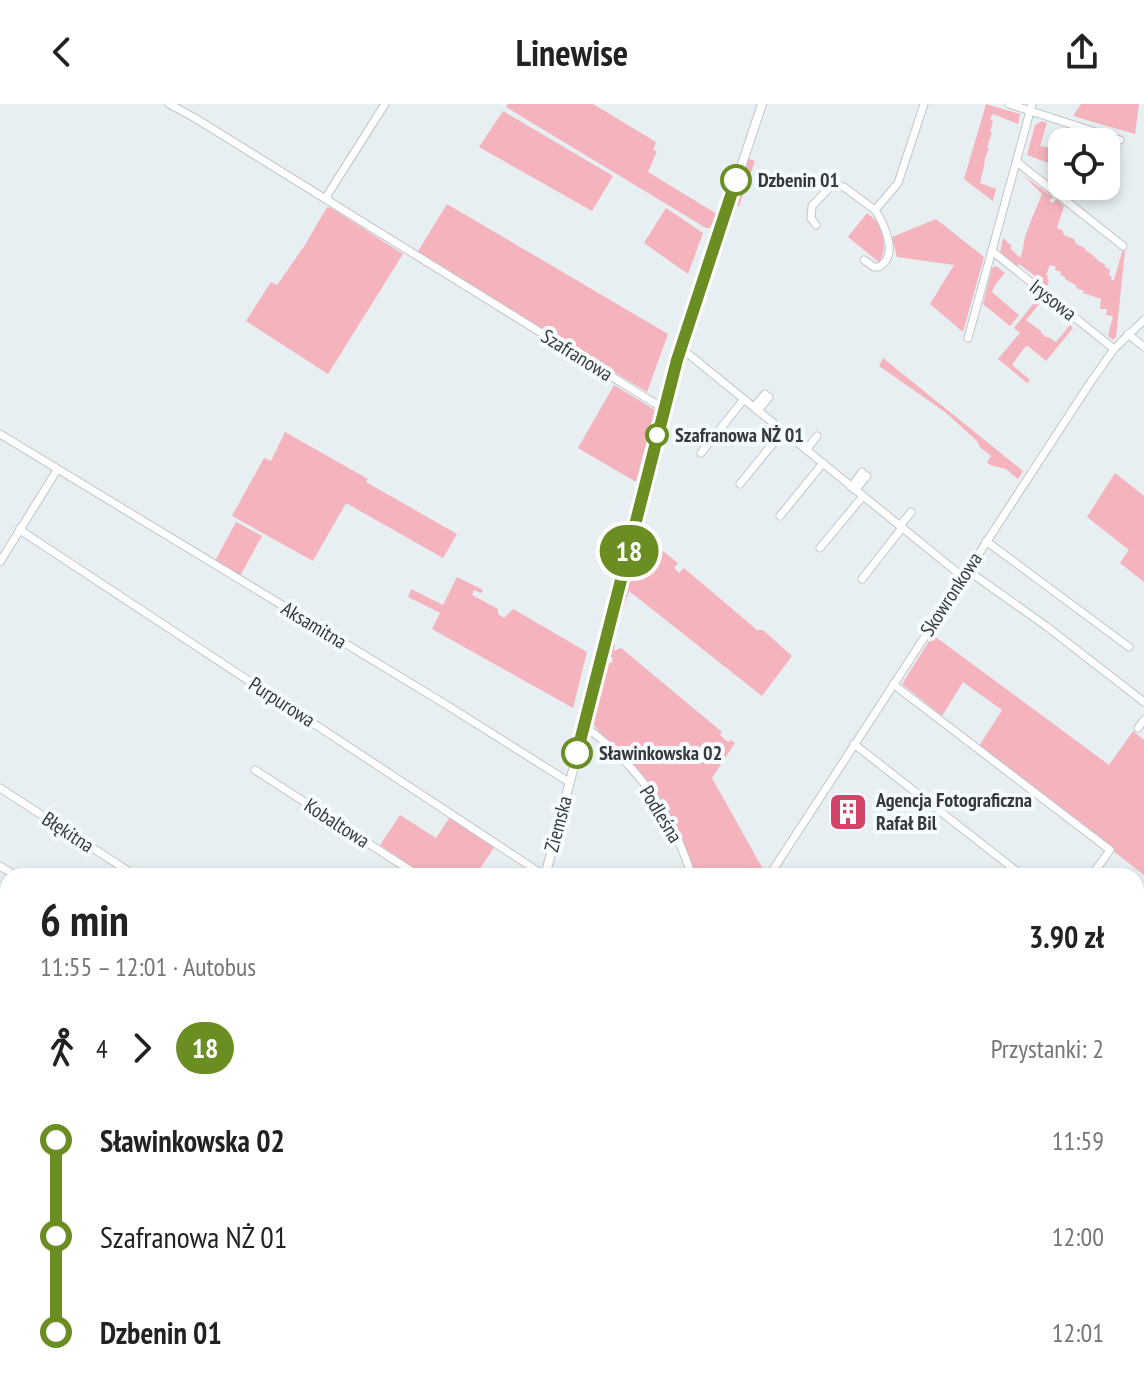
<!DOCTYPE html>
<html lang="pl">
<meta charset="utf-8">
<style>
:root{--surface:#fff;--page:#f2f2f2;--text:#222;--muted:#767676}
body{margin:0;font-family:"PT Sans Narrow",sans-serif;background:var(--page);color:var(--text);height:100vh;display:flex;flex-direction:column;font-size:30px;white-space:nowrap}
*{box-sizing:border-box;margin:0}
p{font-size:26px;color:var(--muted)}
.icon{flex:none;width:44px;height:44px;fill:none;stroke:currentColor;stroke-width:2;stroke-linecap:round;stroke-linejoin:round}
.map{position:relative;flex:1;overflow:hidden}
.side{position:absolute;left:0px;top:764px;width:1144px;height:530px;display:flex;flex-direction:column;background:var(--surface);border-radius:24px 24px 0 0;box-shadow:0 4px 12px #0003}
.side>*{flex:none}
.badge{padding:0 16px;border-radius:26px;font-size:28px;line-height:52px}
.tools{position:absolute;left:1048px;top:24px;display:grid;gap:16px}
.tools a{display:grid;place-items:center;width:72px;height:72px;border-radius:16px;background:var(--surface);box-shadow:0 4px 12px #0003;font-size:40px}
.map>.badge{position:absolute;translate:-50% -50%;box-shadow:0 0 0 4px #fff}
.legs{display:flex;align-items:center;gap:12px;height:88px;padding:0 40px;font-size:26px}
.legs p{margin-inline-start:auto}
.headline{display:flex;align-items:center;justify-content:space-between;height:136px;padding:0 40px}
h1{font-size:44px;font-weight:800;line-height:60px}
ul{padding:0 40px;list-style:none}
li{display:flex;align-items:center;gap:28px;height:96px;font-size:30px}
li i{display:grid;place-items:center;width:12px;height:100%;margin:0 10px;background:currentColor}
li i::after{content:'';width:20px;height:20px;margin:-10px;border:6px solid;border-radius:50%;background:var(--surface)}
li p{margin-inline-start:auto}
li:first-child i{background:linear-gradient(#0000 50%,currentColor 0)}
li:last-child i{background:linear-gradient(currentColor 50%,#0000 0)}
header{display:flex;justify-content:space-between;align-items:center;height:104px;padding:0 40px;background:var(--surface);font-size:36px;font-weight:800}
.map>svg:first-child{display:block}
.green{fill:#f5b3bd}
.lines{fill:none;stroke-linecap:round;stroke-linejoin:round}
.minor-casing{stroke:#bec6c9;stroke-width:9}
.tertiary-casing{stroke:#bec6c9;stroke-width:10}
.minor{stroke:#fff;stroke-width:7}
.tertiary{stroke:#fff;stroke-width:8}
.line-1-casing{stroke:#fff;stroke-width:18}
.line-1{stroke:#6b8e23;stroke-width:12}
.stop-1-dot{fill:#fff;stroke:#6b8e23;stroke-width:4}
.labels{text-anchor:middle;stroke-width:8;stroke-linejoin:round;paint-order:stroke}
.stop-label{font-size:20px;font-weight:bold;fill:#373a3c;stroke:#f5fcff;text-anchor:start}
.street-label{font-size:20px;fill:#373a3c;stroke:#f5fcff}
.poi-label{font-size:20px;font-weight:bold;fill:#373a3c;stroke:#f5fcff;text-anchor:start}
</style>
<header><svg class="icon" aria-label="back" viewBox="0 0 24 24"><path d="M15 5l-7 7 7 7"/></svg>Linewise<svg class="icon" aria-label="share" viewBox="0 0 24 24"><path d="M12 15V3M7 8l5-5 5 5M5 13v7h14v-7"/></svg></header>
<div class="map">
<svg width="1144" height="1293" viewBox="0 0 1144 1293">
<rect width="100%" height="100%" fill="#e7eff2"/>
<g class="green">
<path d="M 508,0 L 593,0 L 656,38 L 653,46 L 657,47 L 648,68 L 717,110 L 710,124 L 706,124 L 506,3 Z"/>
<path d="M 986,0 L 1020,10 L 1018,20 L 993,10 L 990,15 L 993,17 L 990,28 L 992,29 L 987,43 L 989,44 L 984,57 L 985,58 L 980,79 L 996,85 L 993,97 L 964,75 Z"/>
<path d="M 1081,0 L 1139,0 L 1135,30 L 1073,12 Z"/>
<path d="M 503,7 L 613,72 L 592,107 L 479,43 Z"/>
<path d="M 1042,17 L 1047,19 L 1040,42 L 1050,44 L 1050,46 L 1059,49 L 1062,48 L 1062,64 L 1027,51 L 1035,21 Z"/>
<path d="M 747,54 L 755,57 L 739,102 L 735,101 L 697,223 L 693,219 Z"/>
<path d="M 1024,72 L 1053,93 L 1049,97 L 1053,99 L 1056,95 L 1064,102 L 1057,124 L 1062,126 L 1064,131 L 1074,135 L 1076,140 L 1085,144 L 1085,146 C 1092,150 1095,153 1100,158 L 1105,160 L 1104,162 L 1110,166 L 1109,171 L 1112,173 L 1111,176 L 1114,176 L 1123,145 L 1125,147 L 1116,233 L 1113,236 L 1108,232 L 1113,212 L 1106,211 L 1107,205 L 1100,205 L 1101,195 L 1083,189 L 1084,187 L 1076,184 L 1077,182 L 1065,175 L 1065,173 L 1060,171 L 1061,168 L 1055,166 L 1056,163 L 1050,161 L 1046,171 L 1048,172 L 1047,175 L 1049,176 L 1046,186 L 1033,176 L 1035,172 L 1019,160 L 1016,163 L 1000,149 L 1003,134 L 1012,142 L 1010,144 L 1020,154 C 1024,146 1023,140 1025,133 C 1030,118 1036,105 1042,90 Z"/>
<path d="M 447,100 L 668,230 L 647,288 L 417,149 Z"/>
<path d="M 327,103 L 333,105 L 403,150 L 328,270 L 246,217 L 271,178 L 277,181 L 305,141 Z"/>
<path d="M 666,104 L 703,129 L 688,170 L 644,139 Z"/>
<path d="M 867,109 C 869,111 876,116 877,118 C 884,130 887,147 879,158 L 848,133 Z"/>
<path d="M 936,115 L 984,153 L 963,228 L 930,200 L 954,161 L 897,153 L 892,133 Z"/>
<path d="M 996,162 L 1005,169 L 995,181 L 992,188 L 1019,211 L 1010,222 L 983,200 L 992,164 Z"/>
<path d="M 1037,195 L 1041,198 L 1026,216 L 1041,227 L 1041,229 L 1046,233 L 1048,233 L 1056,238 L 1070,221 L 1073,224 L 1046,257 L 1028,242 L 1025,243 L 1012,261 L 1030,276 L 1027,279 L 998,255 L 1020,229 L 1014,224 Z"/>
<path d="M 883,254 L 1023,367 L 1018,375 L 1006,365 L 990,361 L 987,358 L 991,352 L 980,343 L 977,337 L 945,308 L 879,262 Z"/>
<path d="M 614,281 L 655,306 L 636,378 L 578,344 Z"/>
<path d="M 285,328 L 368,375 L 366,378 L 457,430 L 443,454 L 346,399 L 313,457 L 232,412 L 264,354 L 271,357 Z"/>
<path d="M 1115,369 L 1144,392 L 1144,478 L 1120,459 L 1129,446 L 1087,413 Z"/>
<path d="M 236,418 L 262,432 L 240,472 L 215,457 Z"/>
<path d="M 637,429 L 645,433 L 678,459 L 674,464 L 679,469 L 684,464 L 757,526 L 763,526 L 792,552 L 762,592 L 629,487 L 618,520 L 613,518 Z"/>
<path d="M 457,473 L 483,486 L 481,489 L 474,486 L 472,491 L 498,505 L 498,510 L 504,514 L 513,505 L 587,548 L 573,604 L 432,525 L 440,509 L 408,493 L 411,485 L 443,501 Z"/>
<path d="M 933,531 L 1109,661 L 1133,627 L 1144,636 L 1144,771 L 979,642 L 1002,606 L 963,578 L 942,612 L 902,580 Z"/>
<path d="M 611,537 L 615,540 L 614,547 L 621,544 L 722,628 L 720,631 L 728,638 L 731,636 L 735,639 L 712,674 L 764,767 L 760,772 L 696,772 C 681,733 665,700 638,668 C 623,651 604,636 591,617 L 606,558 L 612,559 L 613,554 L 606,553 Z"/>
<path d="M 400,711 L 436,734 L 450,713 L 495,742 L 479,766 L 481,768 L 478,772 L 419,772 L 398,758 L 399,754 L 380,741 Z"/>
<path d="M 1144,823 L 1144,1236 L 1136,1240 L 1136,843 Z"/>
<path d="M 949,1286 L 1053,1286 L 1040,1293 L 952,1293 Z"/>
</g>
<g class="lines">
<g class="minor-casing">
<g id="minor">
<path d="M 169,0 L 195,14 L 664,305"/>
<path d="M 1009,0 L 1120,36"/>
<path d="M 1017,58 L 1123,142"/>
<path d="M 327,96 L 328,90 L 385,0"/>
<path d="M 816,121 L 811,114 L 812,102 L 832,81 L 844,83 L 875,106 L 898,79 L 924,0"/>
<path d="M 992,147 L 1114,245"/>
<path d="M 864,156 L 874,163 L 879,163 C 884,159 886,158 888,152 C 893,140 882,116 875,106"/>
<path d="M 1128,230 L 1144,243"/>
<path d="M 968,234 L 1032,0"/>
<path d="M 681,244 L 963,473"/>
<path d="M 754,303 L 765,290"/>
<path d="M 758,307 L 769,293"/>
<path d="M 0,330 L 445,600 L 569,678"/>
<path d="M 806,346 L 817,332"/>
<path d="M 701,349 L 744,295"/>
<path d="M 740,380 L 783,327"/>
<path d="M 851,383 L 862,368"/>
<path d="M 855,386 L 867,372"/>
<path d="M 780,412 L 823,359"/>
<path d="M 900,422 L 911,408"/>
<path d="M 20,424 L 23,428 L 545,772"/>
<path d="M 986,437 L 1129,543"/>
<path d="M 820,444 L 863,392"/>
<path d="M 0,458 L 57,366"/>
<path d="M 967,466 L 1046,522 L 1144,598"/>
<path d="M 862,475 L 902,424"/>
<path d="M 893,580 L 1110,746 L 1095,767"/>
<path d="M 584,622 C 620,647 654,686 673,725 C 681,740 686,756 692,772"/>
<path d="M 1138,624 L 1144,616"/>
<path d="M 854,640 L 1023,772"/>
<path d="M 255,666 L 419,772"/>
<path d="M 0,684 L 136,772"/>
<path d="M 0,762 L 16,772"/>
<path d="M 769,772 L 1090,279 L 1114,245 L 1144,216"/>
<path d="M 0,850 L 8,838"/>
<path d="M 0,902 L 8,905"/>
<path d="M 0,1026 L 8,1031"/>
<path d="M 946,1286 L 948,1293"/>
<path d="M 372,1293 L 377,1286"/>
<path d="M 456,1293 L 460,1286"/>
<path d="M 526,1293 L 531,1286"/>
<path d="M 586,1293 L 591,1286"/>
</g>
</g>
<g class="tertiary-casing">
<g id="tertiary">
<path d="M 545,772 L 607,537 L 677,256 L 762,0"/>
<path d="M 314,1293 L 317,1286"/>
</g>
</g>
<use href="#minor" class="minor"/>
<use href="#tertiary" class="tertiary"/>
</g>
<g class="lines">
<g class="line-1-casing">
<path id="line-1" d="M 577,649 L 677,256 L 736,76"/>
</g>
<use href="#line-1" class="line-1"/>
</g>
<defs>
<g id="building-square" transform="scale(2)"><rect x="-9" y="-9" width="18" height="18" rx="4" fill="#d34468" stroke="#f5fcff"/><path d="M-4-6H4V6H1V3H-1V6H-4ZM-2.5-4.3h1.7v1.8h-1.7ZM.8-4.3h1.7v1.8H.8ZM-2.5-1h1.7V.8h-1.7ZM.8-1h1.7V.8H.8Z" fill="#fff"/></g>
</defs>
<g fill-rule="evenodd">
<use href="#building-square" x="848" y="708"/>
</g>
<g class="stop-1-dot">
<circle cx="736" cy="76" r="14"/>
<circle cx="657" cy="331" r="10"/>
<circle cx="577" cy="649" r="14"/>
</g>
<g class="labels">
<g class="stop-label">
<text x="758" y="83">Dzbenin 01</text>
<text x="675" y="338">Szafranowa NŻ 01</text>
<text x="599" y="656">Sławinkowska 02</text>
</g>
<g class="street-label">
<text transform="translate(1053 196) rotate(38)" y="7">Irysowa</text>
<text transform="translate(577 251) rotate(32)" y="7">Szafranowa</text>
<text transform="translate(951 490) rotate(-57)" y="7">Skowronkowa</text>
<text transform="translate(314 521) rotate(31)" y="7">Aksamitna</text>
<text transform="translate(282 598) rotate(33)" y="7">Purpurowa</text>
<text transform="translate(661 710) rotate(59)" y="7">Podleśna</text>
<text transform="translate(337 719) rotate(33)" y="7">Kobaltowa</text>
<text transform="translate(558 720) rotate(-75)" y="7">Ziemska</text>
<text transform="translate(68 728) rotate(33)" y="7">Błękitna</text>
</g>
<g class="poi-label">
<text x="876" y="703">Agencja Fotograficzna<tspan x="876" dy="23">Rafał Bil</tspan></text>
</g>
</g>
</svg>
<div class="tools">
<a><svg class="icon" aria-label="locate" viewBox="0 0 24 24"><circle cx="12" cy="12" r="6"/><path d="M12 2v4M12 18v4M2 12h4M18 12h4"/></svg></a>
</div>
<b class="badge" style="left:629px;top:447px;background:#6b8e23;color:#fff">18</b>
<section class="side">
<div class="headline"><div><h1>6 min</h1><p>11:55 – 12:01 · Autobus</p></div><b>3.90 zł</b></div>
<div class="legs"><svg class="icon" aria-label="walk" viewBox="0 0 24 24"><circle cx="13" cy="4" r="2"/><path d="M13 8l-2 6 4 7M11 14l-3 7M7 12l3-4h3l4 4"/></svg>4<svg class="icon" aria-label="forward" viewBox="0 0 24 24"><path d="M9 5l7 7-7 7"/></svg><b class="badge" style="background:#6b8e23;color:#fff">18</b><p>Przystanki: 2</p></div>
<ul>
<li><i style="color:#6b8e23"></i><b>Sławinkowska 02</b><p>11:59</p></li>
<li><i style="color:#6b8e23"></i><span>Szafranowa NŻ 01</span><p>12:00</p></li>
<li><i style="color:#6b8e23"></i><b>Dzbenin 01</b><p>12:01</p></li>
</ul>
</section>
</div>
